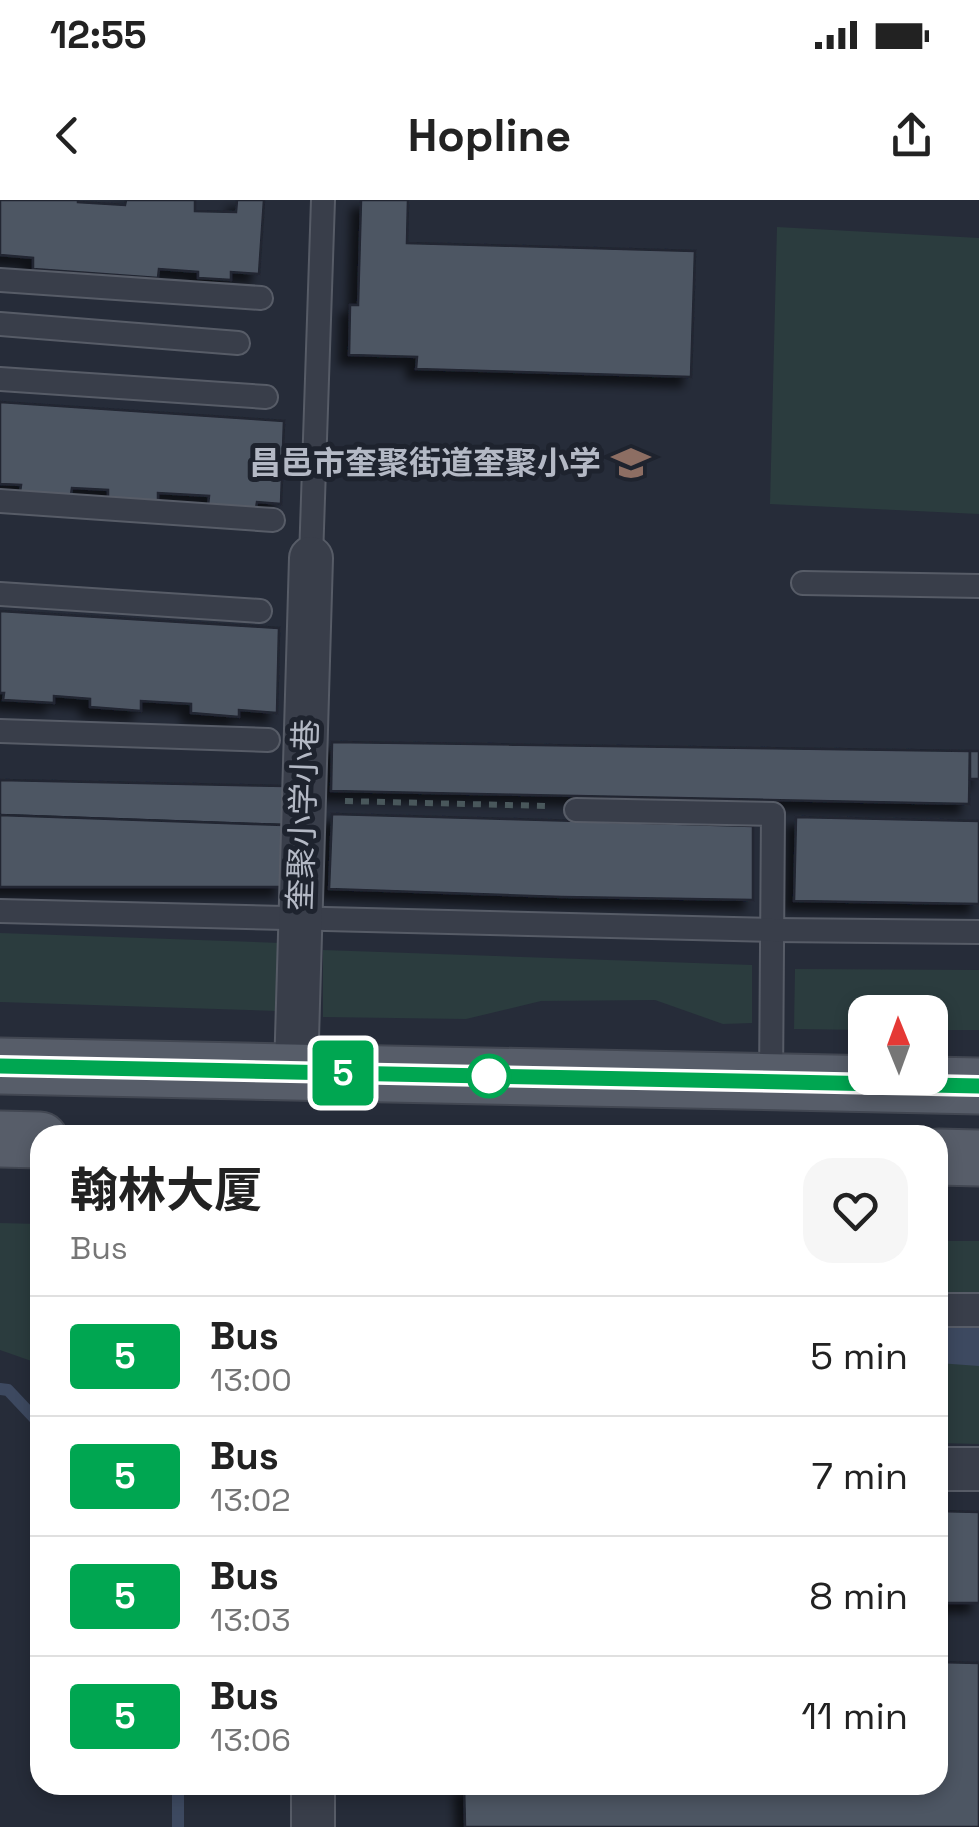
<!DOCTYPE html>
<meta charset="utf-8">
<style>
:root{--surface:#fff;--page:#f6f6f6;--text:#222;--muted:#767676;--line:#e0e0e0}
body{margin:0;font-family:"Space Grotesk","Noto Sans SC",sans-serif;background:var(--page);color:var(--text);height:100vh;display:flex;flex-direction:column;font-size:38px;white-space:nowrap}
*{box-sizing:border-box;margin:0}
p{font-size:32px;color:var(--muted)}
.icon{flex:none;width:55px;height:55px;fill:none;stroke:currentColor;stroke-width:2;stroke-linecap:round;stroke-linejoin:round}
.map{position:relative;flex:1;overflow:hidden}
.details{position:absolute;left:30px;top:925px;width:918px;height:670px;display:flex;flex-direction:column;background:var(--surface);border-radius:30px;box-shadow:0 5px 15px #0003}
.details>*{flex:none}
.badge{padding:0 20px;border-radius:8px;font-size:35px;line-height:65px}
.needle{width:65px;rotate:359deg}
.controls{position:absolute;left:848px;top:795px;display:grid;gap:20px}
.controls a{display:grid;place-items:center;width:100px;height:100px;border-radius:20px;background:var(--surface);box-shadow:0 5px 15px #0003;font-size:50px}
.map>.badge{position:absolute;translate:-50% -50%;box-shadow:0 0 0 5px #fff}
.round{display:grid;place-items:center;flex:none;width:105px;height:105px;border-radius:30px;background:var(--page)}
.overview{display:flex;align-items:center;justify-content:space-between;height:170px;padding:0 40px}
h1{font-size:48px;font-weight:700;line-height:75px}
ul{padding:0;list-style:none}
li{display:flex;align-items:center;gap:30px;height:120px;padding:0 40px;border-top:2px solid var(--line)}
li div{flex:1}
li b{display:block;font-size:38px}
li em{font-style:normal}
li .badge{min-width:110px;font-weight:700;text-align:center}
.status{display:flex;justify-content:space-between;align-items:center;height:70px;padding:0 50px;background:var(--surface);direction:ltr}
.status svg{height:28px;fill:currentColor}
header{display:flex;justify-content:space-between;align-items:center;height:130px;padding:0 40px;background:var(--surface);font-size:45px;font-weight:700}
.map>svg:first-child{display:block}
.green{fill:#2b3c3e}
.water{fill:#3d4960}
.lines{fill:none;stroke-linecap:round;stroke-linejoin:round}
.stream{stroke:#3d4960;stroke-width:12}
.building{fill:#4e5664;stroke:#202530;stroke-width:2.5;filter:url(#shadow)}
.service-casing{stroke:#575c67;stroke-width:26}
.pedestrian-casing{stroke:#575c67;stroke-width:36}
.minor-casing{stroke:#575c67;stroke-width:46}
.primary-casing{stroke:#424752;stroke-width:59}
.path{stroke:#49575b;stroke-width:6;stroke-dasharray:8 8;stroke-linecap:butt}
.service{stroke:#393e4a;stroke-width:22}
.pedestrian{stroke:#393e4a;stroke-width:32}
.minor{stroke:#393e4a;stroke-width:42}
.primary{stroke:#575d69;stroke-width:55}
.line-casing{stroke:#fff;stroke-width:22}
.line{stroke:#00a651;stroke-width:15}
.stop-dot{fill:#fff;stroke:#00a651;stroke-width:5}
.labels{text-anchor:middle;stroke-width:10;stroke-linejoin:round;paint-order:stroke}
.poi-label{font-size:32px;font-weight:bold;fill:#b4b9c5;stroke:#1e232e;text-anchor:end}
.street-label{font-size:32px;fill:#b4b9c5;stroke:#1e232e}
</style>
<div class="status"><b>12:55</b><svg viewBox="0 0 49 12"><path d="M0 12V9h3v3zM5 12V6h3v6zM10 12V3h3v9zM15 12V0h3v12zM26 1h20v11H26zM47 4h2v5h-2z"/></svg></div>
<header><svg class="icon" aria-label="back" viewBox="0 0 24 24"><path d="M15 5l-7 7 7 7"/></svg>Hopline<svg class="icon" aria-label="share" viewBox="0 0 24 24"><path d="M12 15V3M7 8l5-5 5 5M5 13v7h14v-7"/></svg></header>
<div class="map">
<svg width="979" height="1627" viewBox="0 0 979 1627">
<defs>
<filter id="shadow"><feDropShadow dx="-9" dy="9" stdDeviation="5" flood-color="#0009"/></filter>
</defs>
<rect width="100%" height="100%" fill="#262c39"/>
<g class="green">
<path d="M 777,27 L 979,38 L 979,314 L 770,304 Z"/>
<path d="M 0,733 L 281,743 L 278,811 L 0,802 Z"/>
<path d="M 323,750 L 752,765 L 752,823 L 723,824 L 655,800 L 541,801 L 466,819 L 323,817 Z"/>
<path d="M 795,769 L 979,770 L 979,830 L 930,830 L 930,812 L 865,812 L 865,830 L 794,829 Z"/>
<path d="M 0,1023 L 40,1024 L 40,1164 L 0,1150 Z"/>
<path d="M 938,1041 L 979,1041 L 979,1244 L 938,1243 Z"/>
</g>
<path class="water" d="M 938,1122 L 979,1122 L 979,1166 L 938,1163 Z"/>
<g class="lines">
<g class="stream">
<path d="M 0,1189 L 8,1190 L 40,1224"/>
<path d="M 178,1585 L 178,1627"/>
</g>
</g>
<g class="building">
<path d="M 0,0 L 78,0 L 78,2 L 125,5 L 126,0 L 195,0 L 195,11 L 236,12 L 237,0 L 264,0 L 259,74 L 231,72 L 231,80 L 198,78 L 198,72 L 159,69 L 158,78 L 33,69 L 33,58 L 0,55 Z"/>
<path d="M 361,0 L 408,0 L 407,43 L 695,51 L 691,177 L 416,169 L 417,157 L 349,155 L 350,105 L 358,105 Z"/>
<path d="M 0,202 L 284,221 L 281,304 L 257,302 L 256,309 L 208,306 L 209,296 L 158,293 L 158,302 L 108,299 L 108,290 L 72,288 L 71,295 L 20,292 L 21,285 L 0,284 Z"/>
<path d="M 0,411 L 279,428 L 277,513 L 239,510 L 239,517 L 191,513 L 191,504 L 141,501 L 141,511 L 90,507 L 90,499 L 54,496 L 54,503 L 3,500 L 4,493 L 0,493 Z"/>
<path d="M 332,542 L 970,551 L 969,604 L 331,591 Z"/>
<rect x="970" y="551" width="9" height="28"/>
<path d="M 0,580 L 285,586 L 284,625 L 0,615 Z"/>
<path d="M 332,614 L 753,626 L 753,700 L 562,697 L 329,689 Z"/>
<path d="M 0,615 L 284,625 L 283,687 L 0,687 Z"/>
<path d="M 796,617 L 979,621 L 979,704 L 794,701 Z"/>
<path d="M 938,1311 L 979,1312 L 979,1403 L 938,1403 Z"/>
<path d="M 938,1462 L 979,1463 L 979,1627 L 465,1627 L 464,1585 L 938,1585 Z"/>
</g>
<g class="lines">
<g class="service-casing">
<g id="service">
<path d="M 0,80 L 261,98"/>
<path d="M 0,124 L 238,143"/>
<path d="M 0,179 L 266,197"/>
<path d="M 0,301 L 273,320"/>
<path d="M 311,358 L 323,0"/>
<path d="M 803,383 L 979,386"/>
<path d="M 0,394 L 260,411"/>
<path d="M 0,531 L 268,540"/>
<path d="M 576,610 L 773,614 L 771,882"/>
<path d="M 0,711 L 773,730 L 979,732"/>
</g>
</g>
<g class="pedestrian-casing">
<path id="pedestrian" d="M 938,1110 L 979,1110"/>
</g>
<g class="minor-casing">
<g id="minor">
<path d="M 296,872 L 311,358"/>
<path d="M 938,1269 L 979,1269"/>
<path d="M 313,1585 L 313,1627"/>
</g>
</g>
<g class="primary-casing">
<g id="primary">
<path d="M 0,866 L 979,886"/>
<path d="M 0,939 L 40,940"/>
<path d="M 938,957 L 979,958"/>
</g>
</g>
<path class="path" d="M 345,601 L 547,606"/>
<use href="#service" class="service"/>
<use href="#pedestrian" class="pedestrian"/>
<use href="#minor" class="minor"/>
<use href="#primary" class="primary"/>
</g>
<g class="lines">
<g class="line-casing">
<path id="line" d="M 0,866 L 979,886"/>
</g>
<use href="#line" class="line"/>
</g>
<defs>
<g id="school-bare" transform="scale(3)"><path d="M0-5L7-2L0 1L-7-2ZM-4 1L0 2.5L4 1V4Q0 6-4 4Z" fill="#8d6e63" stroke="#1e232e" stroke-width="2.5" paint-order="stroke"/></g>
</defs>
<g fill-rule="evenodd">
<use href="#school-bare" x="631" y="263"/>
</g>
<circle class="stop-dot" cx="489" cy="876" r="20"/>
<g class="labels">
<g class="poi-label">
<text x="601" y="274">昌邑市奎聚街道奎聚小学</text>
</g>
<g class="street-label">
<text transform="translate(303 615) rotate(-88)" y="11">奎聚小学小巷</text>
</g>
</g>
</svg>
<div class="controls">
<a><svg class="needle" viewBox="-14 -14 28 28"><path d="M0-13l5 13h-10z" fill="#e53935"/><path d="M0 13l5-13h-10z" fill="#767676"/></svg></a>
</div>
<b class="badge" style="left:343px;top:873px;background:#00a651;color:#fff">5</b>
<section class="details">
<div class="overview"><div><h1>翰林大厦</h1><p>Bus</p></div><a class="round"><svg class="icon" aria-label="heart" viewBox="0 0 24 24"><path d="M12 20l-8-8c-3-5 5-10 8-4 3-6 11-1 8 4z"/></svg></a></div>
<ul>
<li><span class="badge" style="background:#00a651;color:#fff">5</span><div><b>Bus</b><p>13:00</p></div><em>5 min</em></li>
<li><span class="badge" style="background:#00a651;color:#fff">5</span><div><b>Bus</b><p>13:02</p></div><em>7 min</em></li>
<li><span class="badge" style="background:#00a651;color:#fff">5</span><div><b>Bus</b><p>13:03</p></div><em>8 min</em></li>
<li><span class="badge" style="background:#00a651;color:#fff">5</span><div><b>Bus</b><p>13:06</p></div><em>11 min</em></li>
</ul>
</section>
</div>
